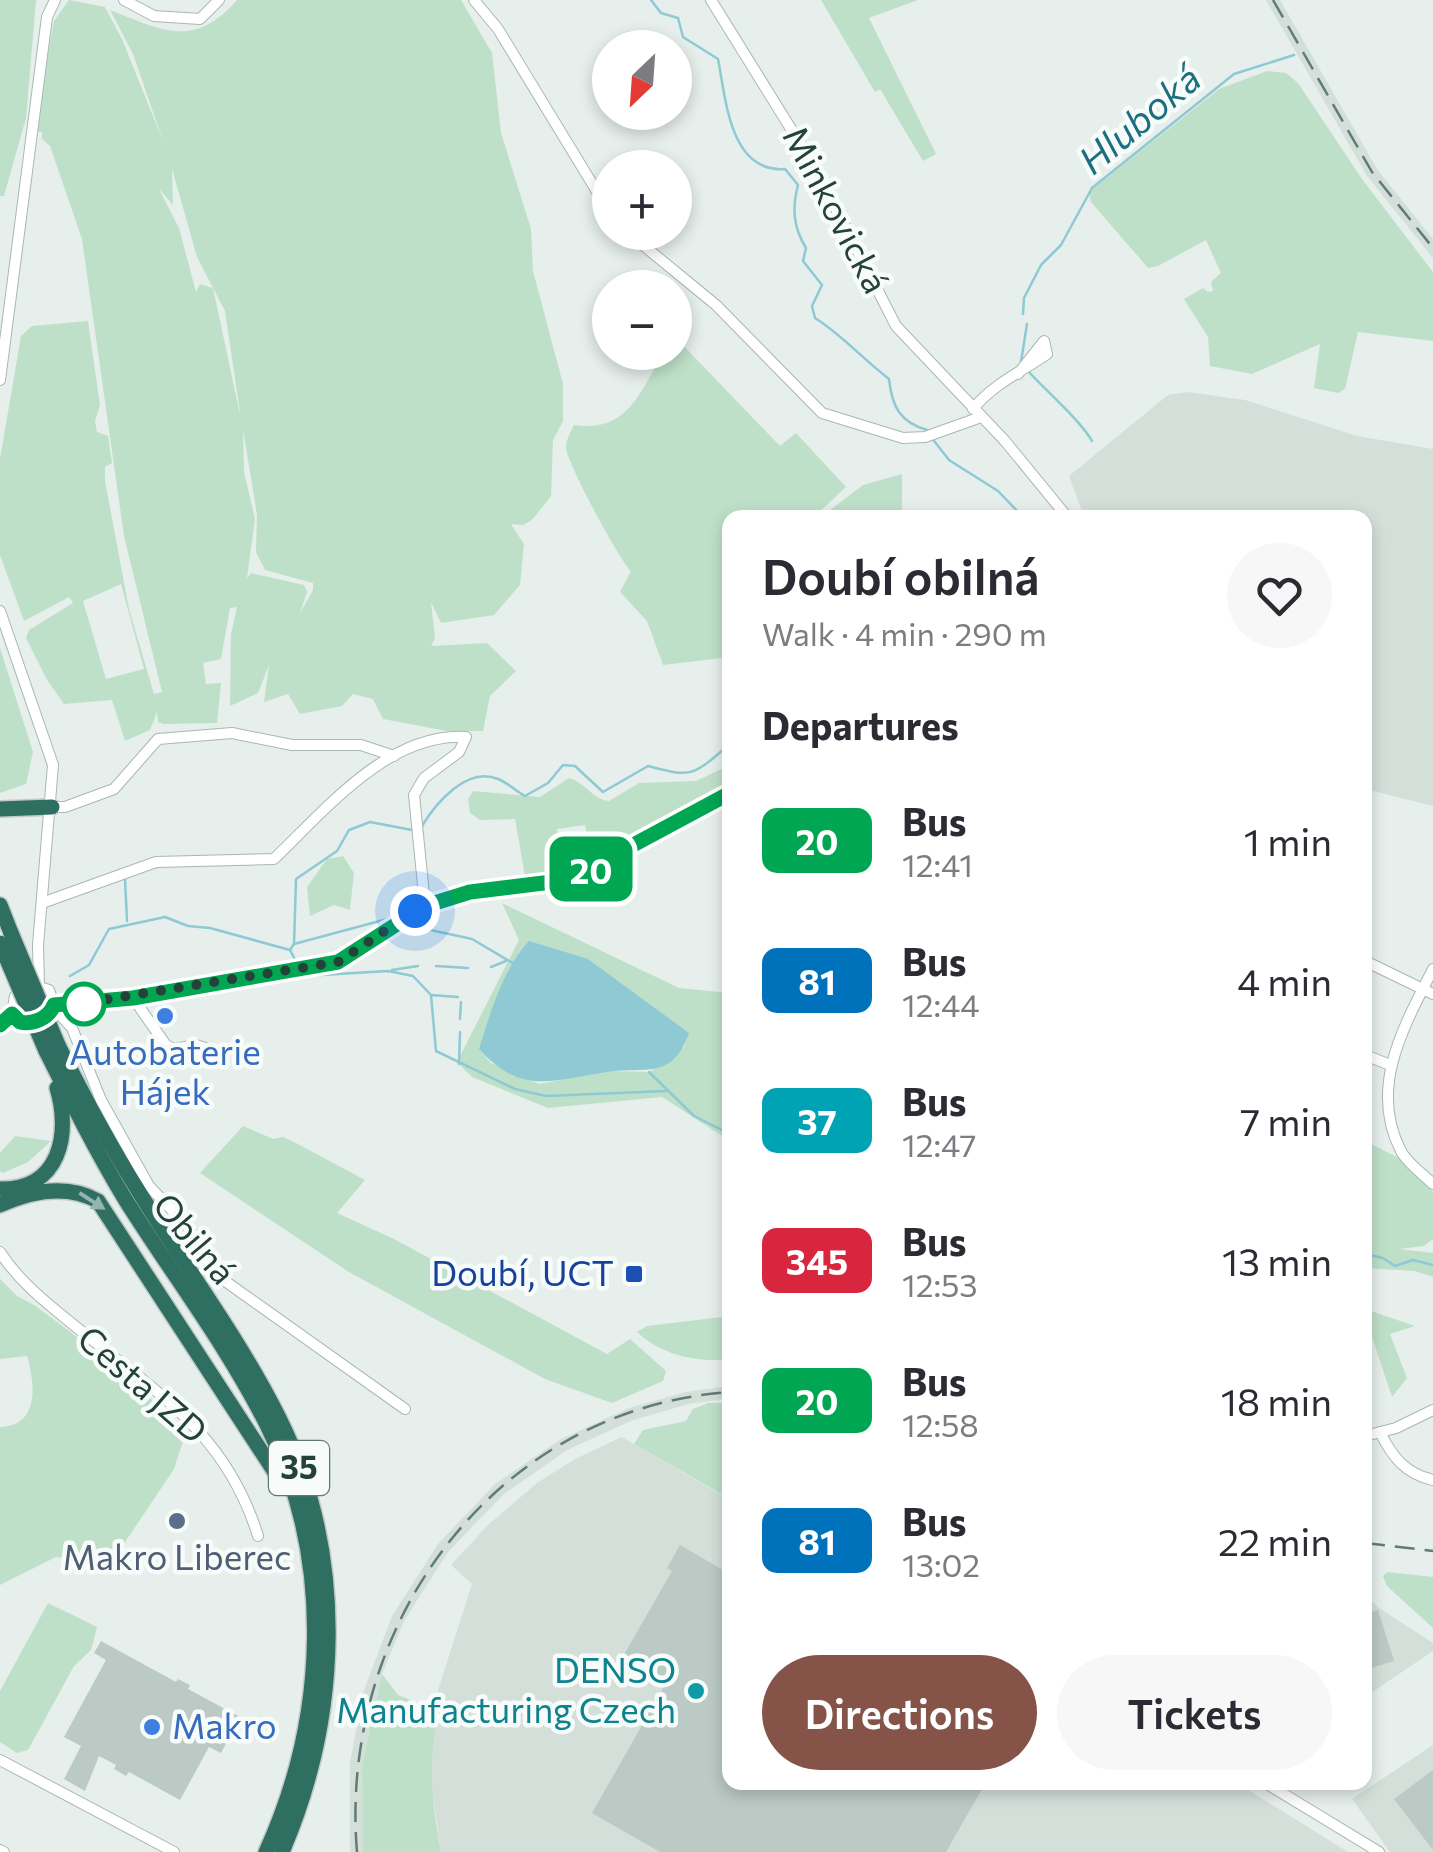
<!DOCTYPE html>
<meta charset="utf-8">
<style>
:root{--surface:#fff;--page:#f7f7f7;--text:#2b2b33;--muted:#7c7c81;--accent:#855347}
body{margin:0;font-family:Commissioner,sans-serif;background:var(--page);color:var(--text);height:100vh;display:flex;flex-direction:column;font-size:38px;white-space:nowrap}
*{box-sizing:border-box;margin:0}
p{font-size:32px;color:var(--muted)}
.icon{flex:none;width:55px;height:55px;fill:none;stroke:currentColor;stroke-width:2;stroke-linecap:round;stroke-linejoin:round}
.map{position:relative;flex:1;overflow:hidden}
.drawer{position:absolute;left:722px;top:510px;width:650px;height:1280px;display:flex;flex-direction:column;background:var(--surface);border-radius:20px;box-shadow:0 5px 15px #0003}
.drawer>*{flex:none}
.badge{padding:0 20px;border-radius:15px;font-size:35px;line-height:65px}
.needle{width:65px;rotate:205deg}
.tools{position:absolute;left:592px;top:30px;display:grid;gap:20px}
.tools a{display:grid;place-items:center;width:100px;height:100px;border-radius:50%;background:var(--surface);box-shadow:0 5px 15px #0003;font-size:50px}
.you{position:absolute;width:50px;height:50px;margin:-25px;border:8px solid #fff;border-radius:50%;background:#1a73e8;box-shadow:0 0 0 15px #1a73e833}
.map>.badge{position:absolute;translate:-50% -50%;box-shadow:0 0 0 5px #fff}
h2{padding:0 40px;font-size:38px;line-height:90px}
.round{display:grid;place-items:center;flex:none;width:105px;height:105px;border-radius:52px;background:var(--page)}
.overview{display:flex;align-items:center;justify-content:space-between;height:170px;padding:0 40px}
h1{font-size:48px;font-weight:600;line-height:75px}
.button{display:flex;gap:20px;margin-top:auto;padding:20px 40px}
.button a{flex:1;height:115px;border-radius:60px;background:var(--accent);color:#fff;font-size:40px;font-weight:600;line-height:115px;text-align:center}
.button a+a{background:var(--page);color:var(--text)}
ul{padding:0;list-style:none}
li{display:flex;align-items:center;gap:30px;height:140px;padding:0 40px}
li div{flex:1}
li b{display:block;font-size:38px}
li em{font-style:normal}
li .badge{min-width:110px;font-weight:700;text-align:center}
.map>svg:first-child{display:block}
.built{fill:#d4dfda}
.green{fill:#bfe0c8;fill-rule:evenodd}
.water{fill:#8ec9d4}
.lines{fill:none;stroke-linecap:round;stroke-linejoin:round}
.stream{stroke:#8ec9d4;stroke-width:2.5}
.building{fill:#bbcac4}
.minor-casing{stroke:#a8b8b2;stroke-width:12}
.highway-casing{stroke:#c2cac8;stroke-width:18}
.minor{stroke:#fff;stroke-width:10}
.highway{stroke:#2f6f62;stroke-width:15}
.rail{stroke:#5f7d75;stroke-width:2.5;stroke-dasharray:20 10;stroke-linecap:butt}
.highway-bridge-casing{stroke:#c2cac8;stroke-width:18;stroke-linecap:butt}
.highway-bridge{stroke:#2f6f62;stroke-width:15}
.oneway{fill:#93b5ae}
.line-casing{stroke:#fff;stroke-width:22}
.line{stroke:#00a651;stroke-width:15}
.walk{stroke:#24423a;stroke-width:10;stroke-dasharray:0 18}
.stop-dot{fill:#fff;stroke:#00a651;stroke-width:5}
.shop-dot{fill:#3f7fe0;stroke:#f7fbf9;stroke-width:4}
.transit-dot{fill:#1a4fb4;stroke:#f7fbf9;stroke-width:4}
.service-dot{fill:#5c6f8a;stroke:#f7fbf9;stroke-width:4}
.culture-dot{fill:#0f9aa8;stroke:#f7fbf9;stroke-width:4}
.labels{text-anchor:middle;stroke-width:9;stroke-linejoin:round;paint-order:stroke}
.shield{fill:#f7fbf9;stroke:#637a73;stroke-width:2.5}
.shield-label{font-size:32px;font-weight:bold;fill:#24423a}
.street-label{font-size:35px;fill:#24423a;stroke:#f7fbf9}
.shop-label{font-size:35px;fill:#366cbe;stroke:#f7fbf9}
.transit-label{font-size:35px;fill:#164399;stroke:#f7fbf9;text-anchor:end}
.service-label{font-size:35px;fill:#4e5e75;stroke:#f7fbf9}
.culture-label{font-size:35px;fill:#0d838f;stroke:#f7fbf9;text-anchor:end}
.water-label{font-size:38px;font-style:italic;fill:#1c6f80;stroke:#f7fbf9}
</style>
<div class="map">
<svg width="1433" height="1852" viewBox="0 0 1433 1852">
<rect width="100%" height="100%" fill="#e6efeb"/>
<g class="built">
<path d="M 1266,0 L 1280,0 L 1377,169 L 1433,239 L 1433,258 L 1367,176 Z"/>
<path d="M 1188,392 L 1245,400 L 1357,436 L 1433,449 L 1433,806 L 1365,789 L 1365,518 L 1088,518 L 1081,509 L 1069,476 L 1168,395 Z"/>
<path d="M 730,1386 L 730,1398 L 689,1404 L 633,1420 L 567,1450 L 504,1494 L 448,1552 L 404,1621 L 382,1674 L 362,1765 L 363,1852 L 350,1852 L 350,1763 L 363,1693 L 392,1616 L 438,1544 L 495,1484 L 561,1439 L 629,1408 L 686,1392 Z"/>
<path d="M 622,1437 L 730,1500 L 730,1782 L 1237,1783 L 1348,1852 L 441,1852 L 431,1781 L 432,1742 L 439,1712 L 432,1709 L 472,1584 L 451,1565 L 488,1525 L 537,1483 L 575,1459 Z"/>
<path d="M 1365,1594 L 1379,1608 L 1433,1643 L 1433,1651 L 1365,1697 Z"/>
<path d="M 1433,1745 L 1433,1852 L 1390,1852 L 1352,1799 Z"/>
</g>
<g class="green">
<path d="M 0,0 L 36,0 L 26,118 L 4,196 L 0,196 Z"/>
<path d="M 69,0 L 105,7 L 122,39 L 163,141 L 133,54 L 110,10 C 163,31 194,49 237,0 L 461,0 L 492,53 L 501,133 L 531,229 L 533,271 L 563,384 L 563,421 L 553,440 L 551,496 L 532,520 L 523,525 L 511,524 L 524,544 L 520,585 L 494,615 L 441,623 L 431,602 L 435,638 L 431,646 L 487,643 L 516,671 L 490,696 L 483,731 L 447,731 L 383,719 L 373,699 L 353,694 L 342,706 L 300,714 L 288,694 L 264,702 L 269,665 L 258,693 L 230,706 L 231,634 L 237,607 L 230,608 L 221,659 L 203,663 L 206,684 L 221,683 L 217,723 L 164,724 L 158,722 L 157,712 L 150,730 L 125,741 L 112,700 L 64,704 L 47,680 L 26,638 L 29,630 L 73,603 L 69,597 L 24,621 L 0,555 L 0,459 L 21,336 L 32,326 L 88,321 L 100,405 L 95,421 L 97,432 L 108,436 L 112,463 L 105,467 L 105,481 L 129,609 L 154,694 L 162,692 L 124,536 L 82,239 L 50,146 L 42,139 L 42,132 L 33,132 L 54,21 ZM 172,169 L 197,257 L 225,311 L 241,419 L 213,288 L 200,284 L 196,292 L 179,228 L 159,189 L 173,205 ZM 243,429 L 257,515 L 256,552 L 265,570 L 313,583 L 313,590 L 300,613 L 307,592 L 304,585 L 251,573 L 247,578 L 255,519 L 244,472 ZM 121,584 L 144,669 L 106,679 L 83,601 Z"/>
<path d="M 821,0 L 918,0 L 869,18 L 936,154 L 923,161 L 880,89 L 875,92 Z"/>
<path d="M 1267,71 L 1286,73 L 1298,83 L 1362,179 L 1433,272 L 1433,341 L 1358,332 L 1345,389 L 1338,393 L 1314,388 L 1320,344 L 1252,374 L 1210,366 L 1208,337 L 1184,299 L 1203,288 L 1208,292 L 1213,291 L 1211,282 L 1221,273 L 1206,240 L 1158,266 L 1148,268 L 1091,202 L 1089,192 L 1219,89 Z"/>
<path d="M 675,337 L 780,446 L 796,433 L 846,487 L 814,517 L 730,518 L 730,657 L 663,665 L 647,621 L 620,592 L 631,571 C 621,563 565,460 566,447 C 566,440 571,431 574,425 C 630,433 639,391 664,353 L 675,352 Z"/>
<path d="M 902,474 L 902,517 L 821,517 L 863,485 Z"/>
<path d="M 0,648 L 33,752 L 26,784 L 0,793 Z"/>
<path d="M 730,765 L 730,786 L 602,856 L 591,858 L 585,825 L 557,829 L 562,875 L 526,882 L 515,819 L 480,820 L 470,813 L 468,799 L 473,791 L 540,797 L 569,778 C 585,782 592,799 609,801 L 639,783 L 696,781 Z"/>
<path d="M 343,856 L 354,873 L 350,910 L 334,905 L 310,916 L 307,887 L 327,859 Z"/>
<path d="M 502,903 L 679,988 L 730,993 L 730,1141 L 662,1097 L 548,1108 L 472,1077 L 457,1062 L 519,940 ZM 520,951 L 588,959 L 688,1033 L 684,1047 L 650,1072 L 610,1071 L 539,1084 L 491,1063 L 479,1049 Z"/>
<path d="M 243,1126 L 273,1139 L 283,1137 L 296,1143 L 365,1180 L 337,1213 L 394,1239 L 607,1354 L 630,1339 L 666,1371 L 663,1381 L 612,1403 L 545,1379 L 349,1272 L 200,1173 Z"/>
<path d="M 15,1136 L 51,1141 L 28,1162 L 3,1173 L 0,1171 L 0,1153 Z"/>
<path d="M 1365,1141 L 1399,1158 L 1433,1192 L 1433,1239 L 1424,1246 L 1399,1249 L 1433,1253 L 1433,1277 L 1415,1271 L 1365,1268 Z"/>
<path d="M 0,1279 L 17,1296 L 36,1306 C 63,1327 182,1413 183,1441 L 174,1469 L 115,1557 L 102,1562 L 56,1557 L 0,1585 L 0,1427 C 40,1426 35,1383 27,1356 L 0,1359 Z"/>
<path d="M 1365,1309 L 1415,1326 L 1390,1334 L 1407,1378 L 1392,1397 L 1370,1331 L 1365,1330 Z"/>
<path d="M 730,1316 L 730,1359 C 697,1363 661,1355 637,1332 L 647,1326 Z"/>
<path d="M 708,1403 L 730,1403 L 730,1499 L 634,1444 L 643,1430 L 686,1421 L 693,1409 Z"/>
<path d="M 1387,1572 L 1433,1577 L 1433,1628 L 1387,1586 L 1383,1576 Z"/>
<path d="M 48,1603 L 97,1627 L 91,1650 L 74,1666 L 28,1750 L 17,1753 L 0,1742 L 0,1691 Z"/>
<path d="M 382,1674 L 398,1695 L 439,1711 C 427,1759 432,1804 441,1852 L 363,1852 L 362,1765 Z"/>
</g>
<path class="water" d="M 529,941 L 588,959 L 689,1033 C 672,1081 646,1066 607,1072 C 554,1080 521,1096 479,1049 C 490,1014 503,968 529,941 Z"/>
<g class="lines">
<g class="stream">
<path d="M 651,0 L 661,13 L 678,18 L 683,37 L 718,59 C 726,100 730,173 785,169 L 798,185 C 792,208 793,227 806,248 L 803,261 L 822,285 L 812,306 L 815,318 C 842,335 863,359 889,379 C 892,407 900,422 927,430"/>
<path d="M 1023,314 L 1024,298 L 1041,265 L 1061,245 L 1092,188 L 1234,74 L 1294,55"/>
<path d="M 1021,362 L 1027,324"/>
<path d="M 1028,371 C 1046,391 1080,420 1092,441"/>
<path d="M 931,437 L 949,460 L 998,491 L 1024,518"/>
<path d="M 422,826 C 436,803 467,766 498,779 C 508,783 516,791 525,796 L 548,783 L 563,765 L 575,766 L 603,792 L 648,766 C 689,777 692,777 724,749 L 730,749"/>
<path d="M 125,879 L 127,921"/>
<path d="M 415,919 L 426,929 L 472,939 L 516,965"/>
<path d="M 294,944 L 402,915"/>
<path d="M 290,950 L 298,965"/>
<path d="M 436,966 L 468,968"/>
<path d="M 491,967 L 506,961"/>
<path d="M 392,970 L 418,966"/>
<path d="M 70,976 L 89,965 L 109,929 L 165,917 L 188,926 L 210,928 L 290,950 L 294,944 L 296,879 L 337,851 L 349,830 L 370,822 L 412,830"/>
<path d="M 304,976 L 388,971 L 413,976 L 431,995 L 436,1051 L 515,1089 L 546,1096 L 666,1091"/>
<path d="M 431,995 L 458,997"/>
<path d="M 460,1019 L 461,1002"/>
<path d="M 459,1064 L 460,1032"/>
<path d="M 649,1072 L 694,1116 L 730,1134"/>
<path d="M 1365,1254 L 1383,1258 L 1395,1266 L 1413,1260 L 1433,1265"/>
<path d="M 1365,1320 L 1368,1321"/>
</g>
</g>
<g class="building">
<path d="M 680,1545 L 730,1574 L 730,1782 L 986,1782 L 946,1852 L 660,1852 L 592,1813 L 666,1683 L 622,1658 L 672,1571 L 667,1568 Z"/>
<path d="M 1378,1610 L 1394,1661 L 1365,1670 L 1365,1614 Z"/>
<path d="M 101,1641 L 176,1682 L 178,1679 L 190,1685 L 188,1689 L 240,1717 L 221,1753 L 209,1747 L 180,1800 L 129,1772 L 126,1776 L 114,1769 L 116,1765 L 99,1756 L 85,1791 L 64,1779 L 81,1746 L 64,1737 L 106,1660 L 94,1653 Z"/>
<path d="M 1433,1770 L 1433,1850 L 1394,1799 Z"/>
</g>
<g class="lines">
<g class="minor-casing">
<g id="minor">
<path d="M 124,0 L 154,16 L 200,19 L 219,0"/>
<path d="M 474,0 L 498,29 L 610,213"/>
<path d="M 711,0 L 814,166 L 896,326 L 1005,441 L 1068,518"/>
<path d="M 627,232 L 716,305 L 822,413 L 903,438 L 925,437 L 981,417"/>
<path d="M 0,380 L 47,17 L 55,0"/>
<path d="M 973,409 C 992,385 1022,371 1047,354 L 1044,341 L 1018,374"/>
<path d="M 0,611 L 53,765 L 38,945 L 39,986"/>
<path d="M 52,807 L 65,807 L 114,789 L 158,739 L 232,733 L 292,745 L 361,745 L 394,756"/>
<path d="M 42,903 L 156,862 L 274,859 C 325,810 389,732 466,737 L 459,752 L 424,778 L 414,795 L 425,905"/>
<path d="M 1365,961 L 1433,994"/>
<path d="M 1433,969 C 1404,1026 1368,1088 1401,1151 C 1407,1163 1423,1174 1433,1184"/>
<path d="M 133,998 L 166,1045 L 174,1049 L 196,1045 L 220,1053"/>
<path d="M 54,1005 L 133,998 L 345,960 L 425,905 L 470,892 L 568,880 L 730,793"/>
<path d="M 54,1008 L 72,1028 L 101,1100 L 149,1186 L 187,1226 L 225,1281 L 405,1409"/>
<path d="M 12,1014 L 15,996 L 36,986 L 49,990 L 54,1005"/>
<path d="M 0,1025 L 12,1014"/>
<path d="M 1365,1055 L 1390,1065"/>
<path d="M 0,1252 C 18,1280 44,1301 70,1322 C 151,1389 225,1429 258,1536"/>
<path d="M 1380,1432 C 1392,1457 1406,1474 1433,1480"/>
<path d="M 1365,1436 L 1396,1428 L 1433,1410"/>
<path d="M 0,1760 L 174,1852"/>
<path d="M 1264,1782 L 1379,1852"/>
<path d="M 0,1850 L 4,1852"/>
</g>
</g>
<g class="highway-casing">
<g id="highway">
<path d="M 0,809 L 52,807"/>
<path d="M 0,905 L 11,933"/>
<path d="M 58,1045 C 83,1095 109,1144 139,1192 C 185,1267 239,1338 279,1418 C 347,1554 341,1715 282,1852"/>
<path d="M 46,1051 C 71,1101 96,1151 125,1199 C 172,1274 227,1345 267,1425 C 334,1559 327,1718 266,1852"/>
<path d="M 0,1189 C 60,1190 71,1134 57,1088"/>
<path d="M 0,1205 C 31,1191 67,1184 98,1201 L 280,1480"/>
</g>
</g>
<use href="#minor" class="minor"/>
<use href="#highway" class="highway"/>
<g class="rail">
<path d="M 1273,0 L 1372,172 L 1433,248"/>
<path d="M 1365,1543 L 1433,1551"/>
<path d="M 357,1852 C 338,1626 494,1409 730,1392"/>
</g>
<g class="highway-bridge-casing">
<g id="highway-bridge">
<path d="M 11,933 L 58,1045"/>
<path d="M 0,943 L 46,1051"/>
</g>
</g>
<use href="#highway-bridge" class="highway-bridge"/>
</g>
<defs><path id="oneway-solid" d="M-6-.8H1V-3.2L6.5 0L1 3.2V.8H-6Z" transform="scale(2.5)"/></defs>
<use class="oneway" href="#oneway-solid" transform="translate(92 1201) rotate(33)"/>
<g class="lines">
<g class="line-casing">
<path id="line" d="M 0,1025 L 12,1014 L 20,1022 C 33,1025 49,1018 54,1005 L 133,998 L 338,962 L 425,906 L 470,892 L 568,880 L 730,793"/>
</g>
<use href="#line" class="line"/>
<path class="walk" d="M 84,1004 L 78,1004 L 338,962 L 415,911"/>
</g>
<circle class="stop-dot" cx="84" cy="1004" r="20"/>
<g class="shop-dot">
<circle cx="165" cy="1016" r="10"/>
<circle cx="152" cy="1727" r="10"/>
</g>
<rect class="transit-dot" x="624" y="1264" width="20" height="20" rx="5"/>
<circle class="service-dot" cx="177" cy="1521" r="10"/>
<circle class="culture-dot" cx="696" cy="1691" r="10"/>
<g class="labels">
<rect class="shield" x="269" y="1441" width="60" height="54" rx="8"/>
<g class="shield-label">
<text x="299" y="1479">35</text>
</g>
<g class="street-label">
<text transform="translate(835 210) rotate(62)" y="12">Minkovická</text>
<text transform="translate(194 1239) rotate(50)" y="12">Obilná</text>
<text transform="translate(142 1385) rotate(41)" y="12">Cesta JZD</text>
</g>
<g class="shop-label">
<text x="165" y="1065">Autobaterie<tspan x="165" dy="40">Hájek</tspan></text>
<text x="172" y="1739" text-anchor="start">Makro</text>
</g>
<g class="transit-label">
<text x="614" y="1286">Doubí, UCT</text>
</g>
<g class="service-label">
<text x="177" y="1570">Makro Liberec</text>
</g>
<g class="culture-label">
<text x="676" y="1683">DENSO<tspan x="676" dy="40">Manufacturing Czech</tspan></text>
</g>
<g class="water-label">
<text transform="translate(1140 120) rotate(-40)" y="13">Hluboká</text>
</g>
</g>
</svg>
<div class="tools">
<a><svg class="needle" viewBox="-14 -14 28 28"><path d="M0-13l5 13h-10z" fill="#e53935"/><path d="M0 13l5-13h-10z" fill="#7c7c81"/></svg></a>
<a>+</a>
<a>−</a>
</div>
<div class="you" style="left:415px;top:911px"></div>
<b class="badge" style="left:591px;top:869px;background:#00a651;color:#fff">20</b>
<section class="drawer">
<div class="overview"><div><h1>Doubí obilná</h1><p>Walk · 4 min · 290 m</p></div><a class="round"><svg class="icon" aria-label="heart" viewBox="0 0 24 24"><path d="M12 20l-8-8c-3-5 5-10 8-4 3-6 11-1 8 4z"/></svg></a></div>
<h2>Departures</h2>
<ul>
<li><span class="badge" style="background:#00a651;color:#fff">20</span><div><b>Bus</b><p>12:41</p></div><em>1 min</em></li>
<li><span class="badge" style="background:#0072bc;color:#fff">81</span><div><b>Bus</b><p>12:44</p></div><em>4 min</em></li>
<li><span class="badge" style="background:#00a3b4;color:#fff">37</span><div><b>Bus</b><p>12:47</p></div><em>7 min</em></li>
<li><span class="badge" style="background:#d7263d;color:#fff">345</span><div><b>Bus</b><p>12:53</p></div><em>13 min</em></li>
<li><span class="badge" style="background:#00a651;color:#fff">20</span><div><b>Bus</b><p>12:58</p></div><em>18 min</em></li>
<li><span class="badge" style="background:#0072bc;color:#fff">81</span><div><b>Bus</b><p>13:02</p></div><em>22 min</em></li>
</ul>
<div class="button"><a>Directions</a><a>Tickets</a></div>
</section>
</div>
